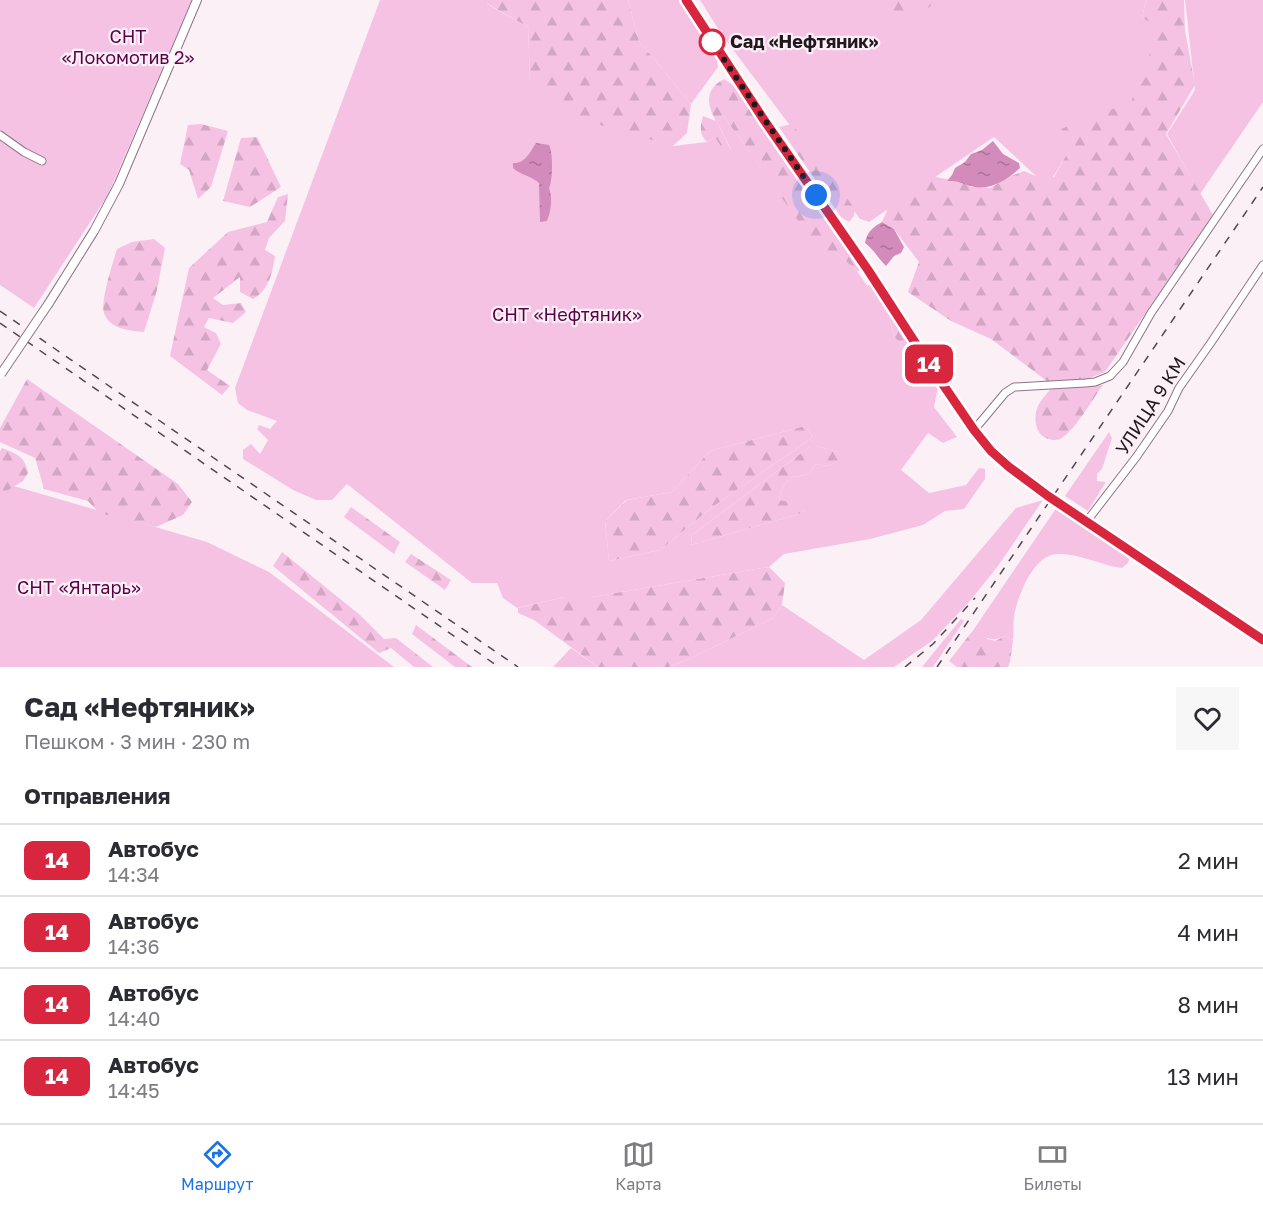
<!DOCTYPE html>
<html lang="ru">
<meta charset="utf-8">
<style>
:root{--surface:#fff;--page:#f7f7f7;--text:#2b2b33;--muted:#7c7c81;--line:#e1e1e2;--accent:#1a73e8}
body{margin:0;font-family:"Golos Text",sans-serif;background:var(--page);color:var(--text);height:100vh;display:flex;flex-direction:column;font-size:22px;white-space:nowrap}
*{box-sizing:border-box;margin:0}
p{font-size:20px;color:var(--muted)}
.icon{flex:none;width:33px;height:33px;fill:none;stroke:currentColor;stroke-width:2;stroke-linecap:round;stroke-linejoin:round}
.map{position:relative;height:667px;overflow:hidden}
.details{display:flex;flex-direction:column;background:var(--surface);flex:1}
.details>*{flex:none}
.badge{padding:0 12px;border-radius:9px;font-size:21px;line-height:39px}
.you{position:absolute;width:30px;height:30px;margin:-15px;border:4px solid #fff;border-radius:50%;background:#1a73e8;box-shadow:0 0 0 9px #1a73e833}
.map>.badge{position:absolute;translate:-50% -50%;box-shadow:0 0 0 3px #fff}
h2{padding:0 24px;font-size:22px;line-height:54px}
.round{display:grid;place-items:center;flex:none;width:63px;height:63px;border-radius:0px;background:var(--page)}
.overview{display:flex;align-items:center;justify-content:space-between;height:102px;padding:0 24px}
h1{font-size:28px;font-weight:700;line-height:45px}
ul{padding:0;list-style:none}
li{display:flex;align-items:center;gap:18px;height:72px;padding:0 24px;border-top:2px solid var(--line)}
li div{flex:1}
li b{display:block;font-size:22px}
li em{font-style:normal}
li .badge{min-width:66px;font-weight:700;text-align:center}
.dock{display:flex;justify-content:space-around;align-items:center;height:84px;border-top:2px solid var(--line);background:var(--surface);font-size:16px;color:var(--muted)}
.dock a{display:grid;justify-items:center;gap:3px}
.dock .active{color:var(--accent)}
.map>svg:first-child{display:block}
.green{fill:#f6c2e4;fill-rule:evenodd}
.forest{fill:url(#forest-firs)}
.water{fill:url(#water-ripples)}
.lines{fill:none;stroke-linecap:round;stroke-linejoin:round}
.minor-casing{stroke:#8e7485;stroke-width:9}
.major-casing{stroke:#8e7485;stroke-width:10}
.minor{stroke:#fff;stroke-width:7}
.major{stroke:#fff;stroke-width:8}
.rail{stroke:#53484f;stroke-width:1.5;stroke-dasharray:8 8;stroke-linecap:butt}
.major-bridge-casing{stroke:#8e7485;stroke-width:10;stroke-linecap:butt}
.major-bridge{stroke:#fff;stroke-width:8}
.line-casing{stroke:#fff;stroke-width:14}
.line{stroke:#d7263d;stroke-width:9}
.walk{stroke:#21171e;stroke-width:6;stroke-dasharray:0 10.8}
.stop-dot{fill:#fff;stroke:#d7263d;stroke-width:3}
.labels{text-anchor:middle;stroke-width:4.5;stroke-linejoin:round;paint-order:stroke}
.park-label{font-size:18px;fill:#5a0048;stroke:#fcf0f7}
.stop-label{font-size:18px;font-weight:bold;fill:#21171e;stroke:#fcf0f7;text-anchor:start}
.street-label{font-size:18px;fill:#21171e;stroke:#fcf0f7}
</style>
<div class="map">
<svg width="1263" height="667" viewBox="0 0 1263 667">
<defs>
<pattern id="forest-firs" width="22" height="20" patternUnits="userSpaceOnUse" patternTransform="scale(1.5)"><rect width="22" height="20" fill="#f6c2e4"/><path d="M5 1l3.5 6h-7zM16 11l3.5 6h-7z" fill="#d3a6c3"/></pattern>
<pattern id="water-ripples" width="26" height="14" patternUnits="userSpaceOnUse" patternTransform="scale(1.5)"><rect width="26" height="14" fill="#d38bbc"/><path d="M2 4q2-2 4 0t4 0M15 11q2-2 4 0t4 0" fill="none" stroke="#ab7198"/></pattern>
</defs>
<rect width="100%" height="100%" fill="#fcf0f7"/>
<g class="green">
<path d="M 0,0 L 192,0 L 108,195 L 34,308 L 0,285 Z"/>
<path d="M 380,0 L 488,0 L 487,4 L 528,27 L 530,79 L 673,146 L 707,142 L 715,137 L 731,149 L 717,122 L 723,115 L 816,245 L 839,255 L 857,271 L 889,318 L 895,337 L 917,367 L 938,387 L 934,407 L 957,437 L 943,443 L 928,433 L 901,470 L 929,493 L 966,485 L 979,468 L 985,469 L 985,479 L 964,509 L 945,511 L 923,525 L 870,539 L 784,554 L 769,567 L 592,597 L 564,597 L 517,608 L 503,598 L 497,583 L 472,583 L 347,484 L 332,500 L 316,500 L 293,490 L 243,459 L 243,450 L 251,444 L 260,454 L 268,440 L 257,429 L 259,425 L 270,429 L 277,421 L 247,410 L 238,403 L 235,388 ZM 805,426 L 813,437 L 711,508 L 660,550 L 609,561 L 605,521 L 626,500 L 672,492 L 710,451 ZM 812,445 L 838,452 L 838,461 L 828,466 L 816,464 L 809,474 L 789,478 L 781,490 L 779,501 L 804,510 L 799,514 L 691,545 L 692,535 Z"/>
<path d="M 628,0 L 680,0 L 717,60 L 718,67 L 691,104 L 639,41 Z"/>
<path d="M 700,0 L 1146,0 L 1142,18 L 1161,26 L 1133,103 L 1073,145 L 1053,177 L 1037,177 L 994,137 L 869,222 L 860,219 L 722,35 Z"/>
<path d="M 1185,0 L 1263,0 L 1263,102 L 1200,194 L 1167,134 L 1195,90 Z"/>
<path d="M 1109,432 L 1112,438 L 1102,469 L 1097,474 L 1097,481 L 1106,482 L 1088,511 L 1065,496 Z"/>
<path d="M 0,482 L 207,542 L 269,572 L 394,667 L 0,667 Z"/>
<path d="M 1043,500 L 998,566 L 969,602 L 932,641 L 894,667 L 669,667 L 691,658 L 773,618 L 782,605 L 864,660 L 921,620 L 1016,508 Z"/>
<path d="M 1057,507 L 1130,556 L 1128,563 L 1122,568 C 1100,565 1079,553 1057,554 C 1033,555 1018,596 1014,616 C 1013,624 1014,632 1013,640 L 1005,636 C 990,643 987,638 974,629 Z"/>
<path d="M 961,619 L 964,621 L 933,667 L 922,667 Z"/>
<path d="M 571,648 L 598,667 L 553,667 Z"/>
</g>
<g class="forest">
<path d="M 488,0 L 628,0 L 639,41 L 691,104 L 687,133 L 673,146 L 563,114 L 530,79 L 528,27 L 486,3 Z"/>
<path d="M 869,0 L 932,0 L 930,7 C 910,17 887,12 869,0 Z"/>
<path d="M 1146,0 L 1184,0 L 1185,30 L 1195,85 L 1166,134 L 1213,215 L 1105,372 L 1087,379 L 1048,382 L 991,339 L 951,321 L 908,292 L 919,262 L 894,229 L 882,222 L 892,199 L 931,176 L 962,182 L 972,187 L 990,188 L 1011,176 L 1024,171 L 1036,176 L 1054,177 L 1072,145 L 1061,129 L 1131,102 L 1160,27 L 1142,18 Z"/>
<path d="M 724,79 L 737,88 L 861,270 L 857,271 L 839,255 L 816,246 L 723,115 L 717,122 L 731,150 L 724,151 L 715,137 L 707,142 C 699,134 700,126 703,116 L 716,121 C 706,104 705,89 724,79 Z"/>
<path d="M 201,124 L 228,131 L 211,187 L 198,199 L 189,170 L 180,164 L 188,125 Z"/>
<path d="M 792,124 L 855,209 L 854,216 L 849,222 L 841,217 L 779,127 Z"/>
<path d="M 257,137 L 281,187 L 250,207 L 223,201 L 241,138 Z"/>
<path d="M 288,194 L 285,221 L 269,238 L 265,250 L 275,256 C 272,274 269,290 253,299 L 240,292 L 240,277 L 213,298 L 223,305 L 241,303 L 246,312 L 233,323 L 209,318 L 204,327 L 216,333 L 221,344 L 207,370 L 230,386 L 222,395 L 170,356 L 189,268 L 228,232 L 267,222 L 278,197 Z"/>
<path d="M 154,239 L 165,248 L 157,290 L 144,332 C 130,331 109,329 104,313 C 100,302 113,262 117,249 L 132,242 Z"/>
<path d="M 870,284 L 899,324 L 938,387 L 917,367 L 895,337 L 889,318 L 867,286 Z"/>
<path d="M 27,379 L 178,484 L 192,502 L 183,515 L 156,527 L 99,513 L 88,501 L 44,489 L 35,458 L 0,442 L 0,428 Z"/>
<path d="M 1103,385 C 1092,400 1075,431 1060,439 C 1055,441 1051,440 1046,438 C 1035,433 1033,417 1038,406 C 1041,399 1048,393 1052,387 Z"/>
<path d="M 805,426 L 813,437 L 711,508 L 660,550 L 609,561 L 605,521 L 627,500 L 672,492 L 710,451 Z"/>
<path d="M 812,445 L 838,452 L 838,461 L 828,466 L 816,464 L 809,474 L 789,478 L 781,490 L 779,500 L 800,504 L 804,510 L 799,514 L 691,545 L 692,535 Z"/>
<path d="M 2,448 C 17,454 25,456 28,473 L 23,481 L 0,495 L 0,451 Z"/>
<path d="M 351,507 L 400,542 L 394,554 L 344,517 Z"/>
<path d="M 282,552 L 360,615 L 384,639 L 396,638 L 433,667 L 414,667 L 391,648 L 379,653 L 273,566 Z"/>
<path d="M 411,554 L 451,580 L 445,590 L 405,562 Z"/>
<path d="M 769,567 L 785,583 L 782,605 L 773,618 L 691,658 L 669,667 L 598,667 L 534,620 L 518,613 L 518,608 L 564,597 L 592,597 Z"/>
<path d="M 416,625 L 472,667 L 455,667 L 412,634 Z"/>
<path d="M 985,627 L 987,639 L 995,641 L 1005,636 L 1013,640 L 1010,662 L 1008,667 L 957,667 L 949,661 L 974,629 Z"/>
</g>
<g class="water">
<path d="M 993,141 L 1003,154 L 1019,163 L 1020,168 C 1007,180 989,192 971,186 C 960,183 960,181 947,181 L 952,175 L 955,168 L 965,162 L 971,154 L 982,150 Z"/>
<path d="M 536,143 L 549,145 C 553,152 553,180 549,188 C 553,198 551,211 547,221 L 540,222 L 539,183 C 532,176 520,175 513,168 L 513,163 C 525,164 530,152 536,143 Z"/>
<path d="M 882,222 L 894,229 L 904,247 L 901,253 L 894,256 L 886,266 C 878,258 874,250 865,243 C 867,232 873,227 882,222 Z"/>
</g>
<g class="lines">
<g class="minor-casing">
<g id="minor">
<path d="M 686,0 L 764,120 L 868,270 L 927,361 L 974,430 L 991,451 L 1009,467 L 1048,496 L 1263,640"/>
<path d="M 0,135 L 24,152 L 42,161"/>
<path d="M 974,430 L 1005,393 L 1014,387 L 1085,383 L 1095,382 L 1110,376 L 1123,362 L 1151,313 L 1263,149"/>
<path d="M 1087,521 L 1137,456 L 1168,411 L 1179,388 L 1210,344 L 1263,265"/>
</g>
</g>
<g class="major-casing">
<path id="major" d="M 49,303 L 94,231 L 119,184 L 197,0"/>
</g>
<use href="#minor" class="minor"/>
<use href="#major" class="major"/>
<g class="rail">
<path d="M 0,311 L 518,667"/>
<path d="M 0,323 L 499,667"/>
<path d="M 905,667 L 933,644 L 975,598"/>
<path d="M 937,667 L 1263,187"/>
</g>
<g class="major-bridge-casing">
<path id="major-bridge" d="M 1,374 L 49,303"/>
</g>
<use href="#major-bridge" class="major-bridge"/>
</g>
<g class="lines">
<g class="line-casing">
<path id="line" d="M 686,0 L 764,120 L 868,270 L 927,361 L 974,430 L 991,451 L 1009,467 L 1048,496 L 1263,640"/>
</g>
<use href="#line" class="line"/>
<path class="walk" d="M 712,42 L 816,195"/>
</g>
<circle class="stop-dot" cx="712" cy="42" r="12"/>
<g class="labels">
<g class="park-label">
<text x="128" y="43">СНТ<tspan x="128" dy="21">«Локомотив 2»</tspan></text>
<text x="567" y="321">СНТ «Нефтяник»</text>
<text x="79" y="594">СНТ «Янтарь»</text>
</g>
<g class="stop-label">
<text x="730" y="48">Сад «Нефтяник»</text>
</g>
<g class="street-label">
<text transform="translate(1151 406) rotate(-57)" y="6">УЛИЦА 9 КМ</text>
</g>
</g>
</svg>
<div class="you" style="left:816px;top:195px"></div>
<b class="badge" style="left:929px;top:364px;background:#d7263d;color:#fff">14</b>
</div>
<section class="details">
<div class="overview"><div><h1>Сад «Нефтяник»</h1><p>Пешком · 3 мин · 230 m</p></div><a class="round"><svg class="icon" aria-label="heart" viewBox="0 0 24 24"><path d="M12 20l-8-8c-3-5 5-10 8-4 3-6 11-1 8 4z"/></svg></a></div>
<h2>Отправления</h2>
<ul>
<li><span class="badge" style="background:#d7263d;color:#fff">14</span><div><b>Автобус</b><p>14:34</p></div><em>2 мин</em></li>
<li><span class="badge" style="background:#d7263d;color:#fff">14</span><div><b>Автобус</b><p>14:36</p></div><em>4 мин</em></li>
<li><span class="badge" style="background:#d7263d;color:#fff">14</span><div><b>Автобус</b><p>14:40</p></div><em>8 мин</em></li>
<li><span class="badge" style="background:#d7263d;color:#fff">14</span><div><b>Автобус</b><p>14:45</p></div><em>13 мин</em></li>
</ul>
</section>
<nav class="dock">
<a class="active"><svg class="icon" aria-label="directions" viewBox="0 0 24 24"><path d="M12 3l9 9-9 9-9-9zM9 14v-3h6M13 9l2 2-2 2"/></svg>Маршрут</a>
<a><svg class="icon" aria-label="map" viewBox="0 0 24 24"><path d="M3 6l6-2 6 2 6-2v14l-6 2-6-2-6 2zM9 4v14M15 6v14"/></svg>Карта</a>
<a><svg class="icon" aria-label="tickets" viewBox="0 0 24 24"><path d="M3 7h18v10H3zM15 7v10"/></svg>Билеты</a>
</nav>
